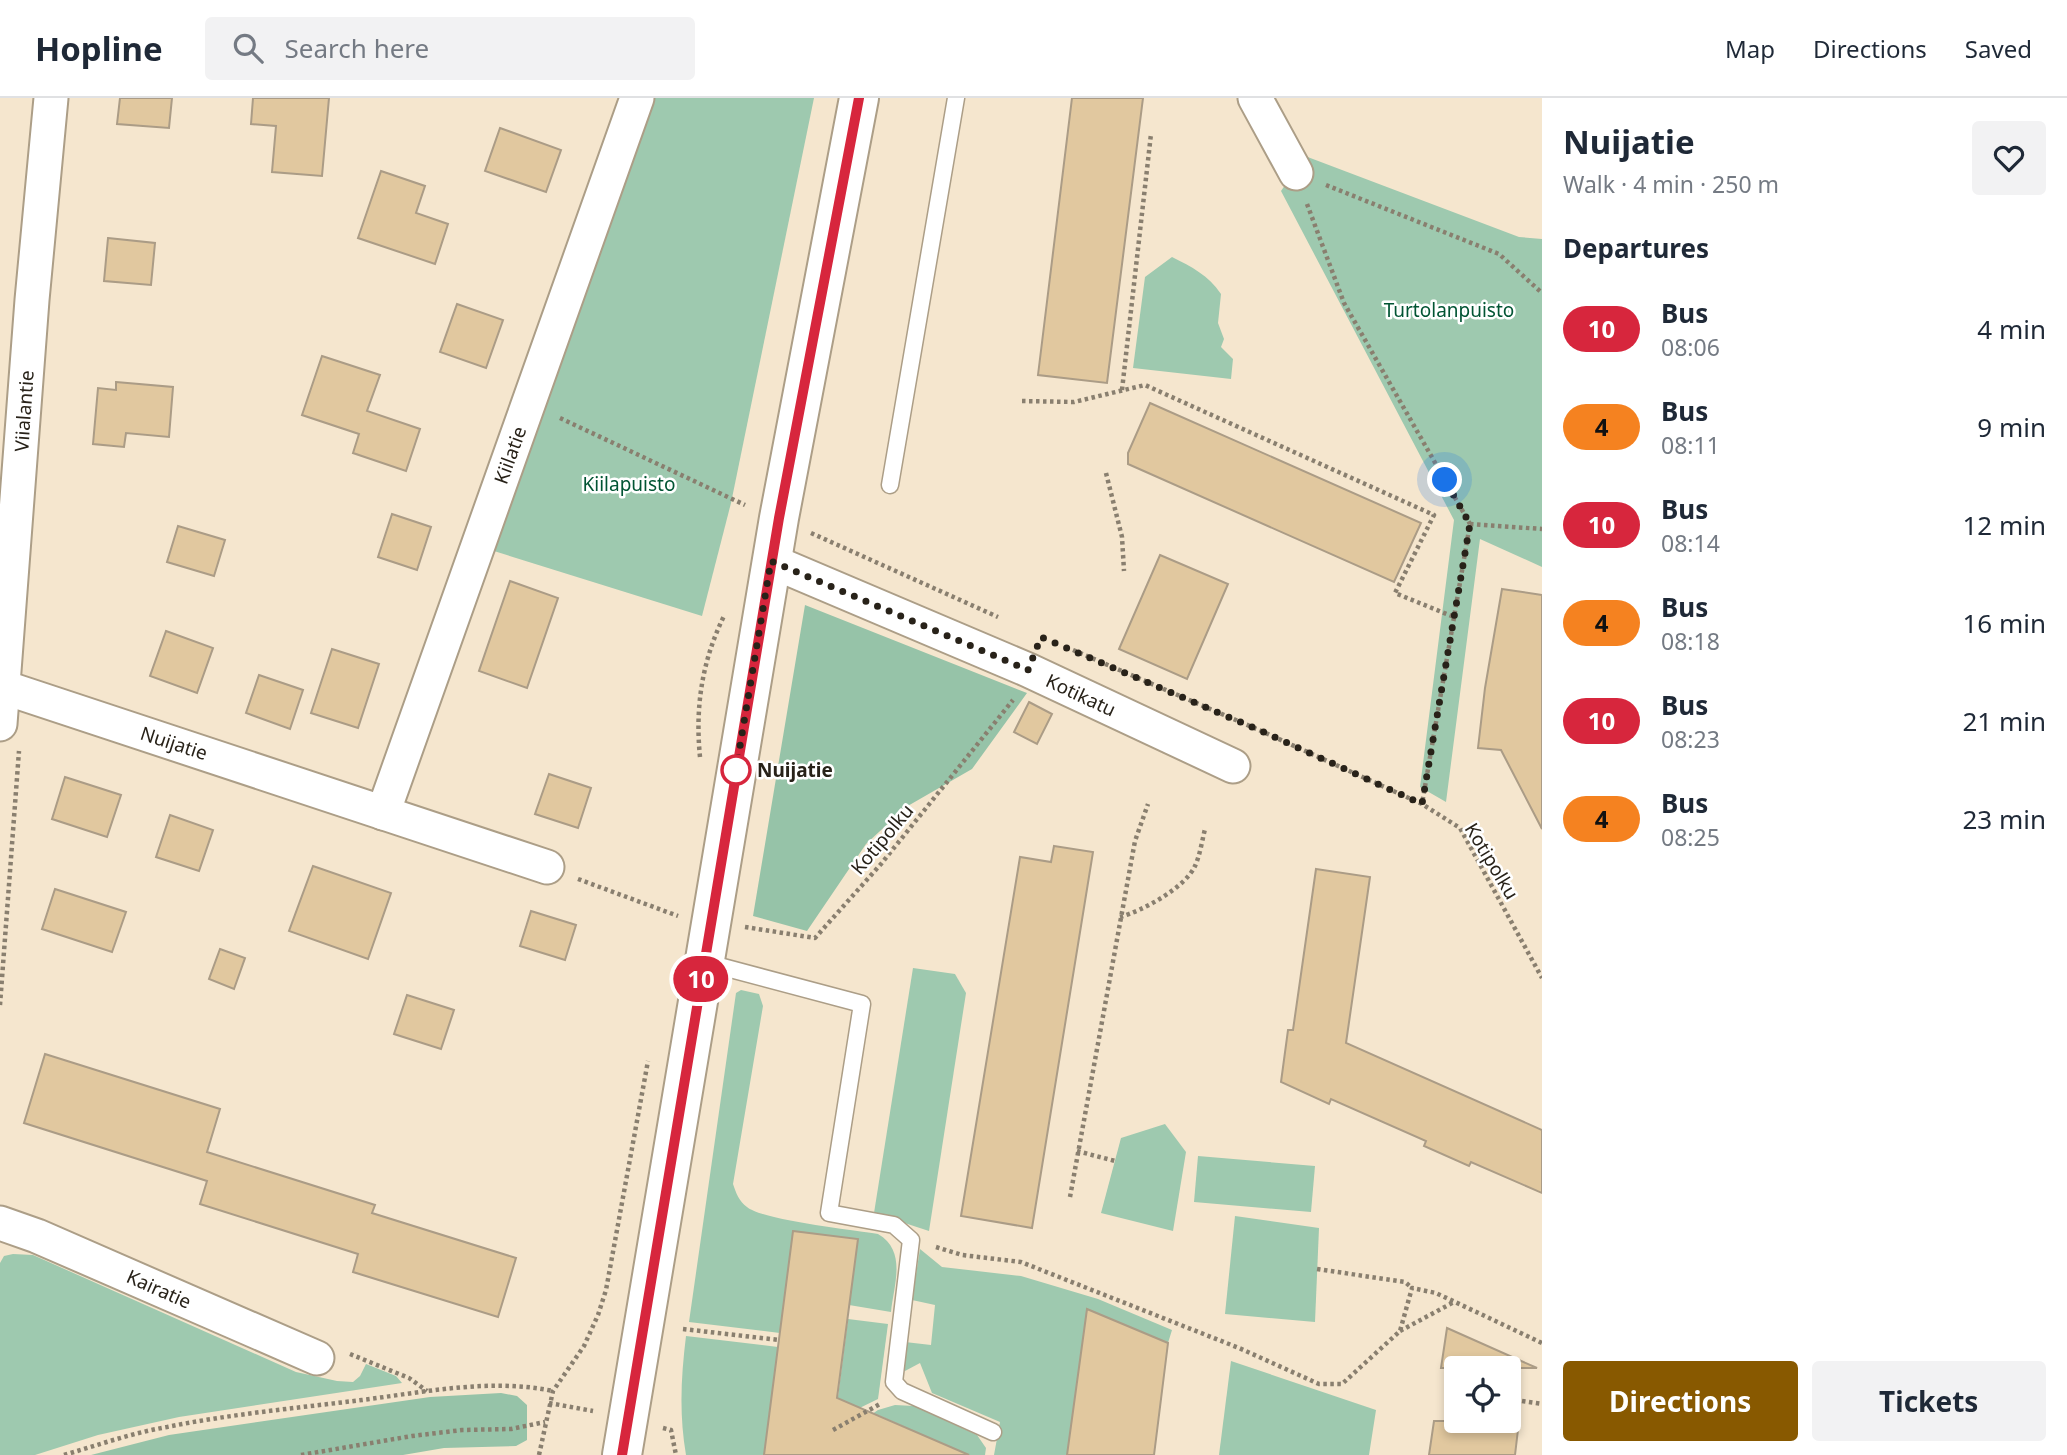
<!DOCTYPE html>
<meta charset="utf-8">
<style>
:root{--surface:#fff;--page:#f2f2f3;--text:#1f2937;--muted:#747a83;--line:#e0e1e3;--accent:#885900}
body{margin:0;font-family:"Noto Sans",sans-serif;background:var(--page);color:var(--text);height:100vh;display:flex;flex-direction:column;font-size:26px;white-space:nowrap}
*{box-sizing:border-box;margin:0}
p{font-size:23px;color:var(--muted)}
.icon{flex:none;width:38px;height:38px;fill:none;stroke:currentColor;stroke-width:2;stroke-linecap:round;stroke-linejoin:round}
.map{position:relative;flex:1;overflow:hidden}
.sheet{display:flex;flex-direction:column;background:var(--surface);width:525px}
.sheet>*{flex:none}
.badge{padding:0 14px;border-radius:23px;font-size:24px;line-height:46px}
.buttons{position:absolute;left:1444px;top:1258px;display:grid;gap:14px}
.buttons a{display:grid;place-items:center;width:77px;height:77px;border-radius:7px;background:var(--surface);box-shadow:0 4px 10px #0003;font-size:35px}
.you{position:absolute;width:35px;height:35px;margin:-18px;border:5px solid #fff;border-radius:50%;background:#1a73e8;box-shadow:0 0 0 10px #1a73e833}
.map>.badge{position:absolute;translate:-50% -50%;box-shadow:0 0 0 4px #fff}
h2{padding:0 21px;font-size:26px;line-height:63px}
.round{display:grid;place-items:center;flex:none;width:74px;height:74px;border-radius:7px;background:var(--page)}
.overview{display:flex;align-items:center;justify-content:space-between;height:119px;padding:0 21px}
h1{font-size:33px;font-weight:700;line-height:52px}
.cta{display:flex;gap:14px;margin-top:auto;padding:14px 21px}
.cta a{flex:1;height:80px;border-radius:7px;background:var(--accent);color:#fff;font-size:28px;font-weight:700;line-height:80px;text-align:center}
.cta a+a{background:var(--page);color:var(--text)}
ul{padding:0;list-style:none}
li{display:flex;align-items:center;gap:21px;height:98px;padding:0 21px}
li div{flex:1}
li b{display:block;font-size:26px}
li em{font-style:normal}
li .badge{min-width:77px;font-weight:700;text-align:center}
header{display:flex;align-items:center;gap:42px;box-sizing:border-box;height:98px;padding:0 35px;background:var(--surface);border-bottom:2px solid var(--line)}
header strong{font-size:33px}
nav{display:flex;gap:38px;margin-inline-start:auto;font-size:24px}
.search{width:490px;height:63px;background:var(--page);display:flex;align-items:center;gap:18px;box-sizing:border-box;padding:0 24px;border-radius:7px;color:var(--muted);font-size:26px}
main{display:flex;flex:1;min-height:0}
.map>svg:first-child{display:block}
.green{fill:#9ec9af}
.forest{fill:#96c3a8}
.building{fill:#e1c89f;stroke:#ab9c86;stroke-width:2}
.lines{fill:none;stroke-linecap:round;stroke-linejoin:round}
.lane-casing{stroke:#ac9e87;stroke-width:19}
.street-casing{stroke:#ac9e87;stroke-width:37}
.secondary-casing{stroke:#ac9e87;stroke-width:42}
.path{stroke:#897f6f;stroke-width:4.5;stroke-dasharray:3.5 3.5;stroke-linecap:butt}
.lane{stroke:#fff;stroke-width:16}
.street{stroke:#fff;stroke-width:33}
.secondary{stroke:#fff;stroke-width:38}
.line-casing{stroke:#fff;stroke-width:16}
.line{stroke:#d7263d;stroke-width:10}
.walk{stroke:#282219;stroke-width:7;stroke-dasharray:0 12.6}
.stop-dot{fill:#fff;stroke:#d7263d;stroke-width:3.5}
.labels{text-anchor:middle;stroke-width:5;stroke-linejoin:round;paint-order:stroke}
.park-label{font-size:19px;fill:#015433;stroke:#fff}
.street-label{font-size:19px;fill:#282219;stroke:#fff}
.stop-label{font-size:19px;font-weight:bold;fill:#282219;stroke:#fff;text-anchor:start}
</style>
<header>
<strong>Hopline</strong>
<div class="search"><svg class="icon" aria-label="search" viewBox="0 0 24 24"><circle cx="10" cy="10" r="6"/><path d="M15 15l6 6"/></svg>Search here</div>
<nav><a>Map</a><a>Directions</a><a>Saved</a></nav>
</header>
<main>
<div class="map">
<svg width="1542" height="1357" viewBox="0 0 1542 1357">
<rect width="100%" height="100%" fill="#f5e6ce"/>
<g class="green">
<path d="M 655,0 L 814,0 L 731,405 L 702,518 L 494,453 Z"/>
<path d="M 1305,58 L 1519,139 L 1542,141 L 1542,469 L 1480,441 L 1446,704 L 1420,689 L 1454,422 L 1281,93 Z"/>
<path d="M 1172,159 C 1192,169 1208,177 1221,196 L 1218,225 L 1224,241 L 1221,249 L 1233,261 L 1231,281 L 1133,270 L 1145,179 Z"/>
<path d="M 913,870 L 955,876 L 966,895 L 929,1133 L 874,1115 Z"/>
<path d="M 741,892 L 759,896 L 763,908 L 733,1086 C 736,1095 739,1103 747,1109 C 762,1122 853,1132 878,1136 C 907,1153 894,1186 891,1214 L 849,1207 L 858,1141 L 793,1133 L 780,1235 L 689,1224 L 736,895 Z"/>
<path d="M 1165,1026 L 1186,1054 L 1173,1133 L 1101,1115 L 1121,1040 Z"/>
<path d="M 1198,1058 L 1315,1068 L 1311,1114 L 1194,1104 Z"/>
<path d="M 1235,1118 L 1319,1130 L 1315,1224 L 1225,1216 Z"/>
<path d="M 920,1151 L 942,1169 L 1021,1178 L 1098,1201 L 1172,1232 L 1168,1245 L 1067,1357 L 994,1357 L 1000,1324 L 932,1295 L 920,1265 L 905,1273 L 903,1262 L 905,1244 L 931,1247 L 935,1207 L 912,1202 Z"/>
<path d="M 13,1156 L 33,1157 L 296,1274 L 337,1283 L 353,1284 L 360,1278 L 366,1266 L 396,1278 L 402,1285 L 179,1319 L 98,1337 L 35,1357 L 0,1357 L 0,1165 L 4,1158 Z"/>
<path d="M 848,1221 L 888,1226 L 878,1301 L 835,1322 Z"/>
<path d="M 686,1238 L 778,1249 L 764,1355 L 768,1357 L 686,1357 C 679,1316 681,1279 686,1238 Z"/>
<path d="M 1231,1263 L 1376,1312 L 1369,1357 L 1219,1357 Z"/>
<path d="M 895,1307 L 914,1308 L 977,1337 L 986,1350 L 985,1357 L 928,1357 L 939,1344 L 878,1317 L 843,1336 L 878,1312 Z"/>
</g>
<g class="forest">
<path d="M 805,507 L 1027,595 L 972,671 L 906,709 L 866,746 L 807,833 L 753,818 Z"/>
<path d="M 501,1295 L 517,1298 L 527,1307 L 527,1342 L 516,1348 L 444,1350 L 403,1357 L 91,1357 L 169,1337 L 430,1299 Z"/>
</g>
<g class="building">
<path d="M 120,0 L 172,0 L 169,30 L 117,26 Z"/>
<path d="M 253,0 L 329,0 L 322,78 L 272,74 L 276,28 L 251,26 Z"/>
<path d="M 1072,0 L 1143,0 L 1107,285 L 1038,277 Z"/>
<path d="M 500,30 L 561,52 L 546,94 L 485,73 Z"/>
<path d="M 381,73 L 425,88 L 416,115 L 448,126 L 435,166 L 358,140 Z"/>
<path d="M 108,140 L 155,145 L 151,187 L 104,183 Z"/>
<path d="M 457,206 L 503,222 L 486,270 L 440,254 Z"/>
<path d="M 322,258 L 380,277 L 367,313 L 420,331 L 406,373 L 353,355 L 359,336 L 302,317 Z"/>
<path d="M 116,284 L 173,289 L 169,339 L 126,335 L 124,349 L 93,346 L 98,290 L 116,292 Z"/>
<path d="M 1150,305 L 1421,425 L 1394,484 L 1128,366 L 1128,355 Z"/>
<path d="M 392,416 L 431,429 L 417,472 L 378,459 Z"/>
<path d="M 178,428 L 225,442 L 214,478 L 167,464 Z"/>
<path d="M 1160,457 L 1228,486 L 1187,581 L 1119,551 Z"/>
<path d="M 510,483 L 558,500 L 527,590 L 479,573 Z"/>
<path d="M 1502,491 L 1542,497 L 1542,731 L 1501,652 L 1478,650 L 1485,590 Z"/>
<path d="M 166,533 L 213,550 L 197,595 L 150,578 Z"/>
<path d="M 332,551 L 379,566 L 358,630 L 311,615 Z"/>
<path d="M 259,577 L 303,592 L 290,631 L 246,615 Z"/>
<path d="M 1029,604 L 1052,616 L 1037,646 L 1014,634 Z"/>
<path d="M 549,676 L 591,690 L 578,730 L 535,716 Z"/>
<path d="M 65,679 L 121,697 L 107,739 L 52,721 Z"/>
<path d="M 170,717 L 213,732 L 199,773 L 156,759 Z"/>
<path d="M 1054,748 L 1093,754 L 1032,1130 L 961,1118 L 1020,759 L 1051,764 Z"/>
<path d="M 313,768 L 391,795 L 368,861 L 289,833 Z"/>
<path d="M 1316,771 L 1370,779 L 1346,945 L 1542,1032 L 1542,1095 L 1471,1064 L 1469,1068 L 1424,1048 L 1426,1043 L 1331,1001 L 1329,1006 L 1281,984 L 1288,932 L 1293,932 Z"/>
<path d="M 55,791 L 126,814 L 112,854 L 42,831 Z"/>
<path d="M 531,813 L 576,827 L 565,862 L 520,848 Z"/>
<path d="M 220,851 L 245,860 L 234,891 L 209,881 Z"/>
<path d="M 407,897 L 454,912 L 441,951 L 394,936 Z"/>
<path d="M 45,956 L 220,1011 L 207,1054 L 375,1107 L 372,1115 L 516,1160 L 498,1219 L 353,1174 L 358,1156 L 200,1106 L 207,1083 L 24,1025 Z"/>
<path d="M 793,1133 L 858,1141 L 837,1300 L 969,1357 L 764,1357 Z"/>
<path d="M 1087,1211 L 1168,1245 L 1154,1357 L 1067,1357 Z"/>
<path d="M 1447,1230 L 1537,1270 L 1441,1270 Z"/>
<path d="M 1434,1323 L 1519,1323 L 1515,1357 L 1429,1357 Z"/>
</g>
<g class="lines">
<g class="lane-casing">
<g id="lane">
<path d="M 890,387 L 956,0"/>
<path d="M 704,864 L 862,906 L 829,1115 L 894,1127 L 911,1142 L 894,1284 L 902,1293 L 993,1334"/>
</g>
</g>
<g class="street-casing">
<g id="street">
<path d="M 1255,0 L 1296,75"/>
<path d="M 771,463 L 1028,572 L 1233,668"/>
<path d="M 0,588 L 547,769"/>
<path d="M 0,626 L 32,202 L 51,0"/>
<path d="M 383,715 L 637,0"/>
<path d="M 0,1125 L 37,1138 L 317,1260"/>
</g>
</g>
<g class="secondary-casing">
<path id="secondary" d="M 622,1357 L 779,420 L 859,0"/>
</g>
<g class="path">
<path d="M 1326,87 L 1499,156 L 1542,195"/>
<path d="M 1307,106 L 1344,205 L 1470,426 L 1422,706"/>
<path d="M 1122,292 L 1151,36"/>
<path d="M 1022,303 L 1074,304 L 1145,287 L 1434,417 L 1395,495 L 1454,519"/>
<path d="M 560,320 L 745,407"/>
<path d="M 1106,375 L 1122,439 L 1124,473"/>
<path d="M 1470,426 L 1542,431"/>
<path d="M 811,435 L 998,519"/>
<path d="M 1073,552 L 1259,632 L 1422,706 L 1460,730 L 1542,880"/>
<path d="M 700,659 C 695,609 702,563 724,518"/>
<path d="M 578,781 L 678,818"/>
<path d="M 1120,819 C 1142,813 1185,790 1195,768 C 1200,757 1202,743 1205,731"/>
<path d="M 745,829 L 815,840 L 881,766 L 1013,602"/>
<path d="M 0,907 L 19,653"/>
<path d="M 1077,1053 L 1115,1063"/>
<path d="M 1070,1099 L 1135,743 L 1148,706"/>
<path d="M 936,1149 L 962,1157 L 1021,1164 L 1239,1250 L 1319,1286 L 1342,1286 L 1400,1233 L 1412,1190 L 1436,1195 L 1542,1245"/>
<path d="M 1317,1171 L 1405,1184 L 1412,1190"/>
<path d="M 683,1231 L 779,1242"/>
<path d="M 1400,1233 L 1454,1204"/>
<path d="M 350,1256 L 409,1280 L 427,1293"/>
<path d="M 1522,1303 L 1542,1306"/>
<path d="M 549,1305 L 593,1313"/>
<path d="M 663,1330 L 671,1332 L 676,1357"/>
<path d="M 833,1332 L 880,1306"/>
<path d="M 64,1357 C 98,1347 132,1335 167,1329 C 231,1316 297,1310 362,1302 C 425,1294 491,1280 553,1293"/>
<path d="M 301,1357 L 412,1338 L 462,1332 L 511,1331 L 545,1324"/>
<path d="M 539,1357 L 553,1293 L 584,1248 L 598,1217 L 606,1192 L 648,963"/>
</g>
<use href="#lane" class="lane"/>
<use href="#street" class="street"/>
<use href="#secondary" class="secondary"/>
</g>
<g class="lines">
<g class="line-casing">
<path id="line" d="M 622,1357 L 779,420 L 859,0"/>
</g>
<use href="#line" class="line"/>
<path class="walk" d="M 736,672 L 771,463 L 1028,572 L 1041,539 L 1259,632 L 1422,706 L 1470,426 L 1445,382"/>
</g>
<circle class="stop-dot" cx="736" cy="672" r="14"/>
<g class="labels">
<g class="park-label">
<text x="1449" y="219">Turtolanpuisto</text>
<text x="629" y="393">Kiilapuisto</text>
</g>
<g class="street-label">
<text transform="translate(24 313) rotate(-86)" y="7">Viialantie</text>
<text transform="translate(510 357) rotate(-70)" y="7">Kiilatie</text>
<text transform="translate(1081 597) rotate(25)" y="7">Kotikatu</text>
<text transform="translate(174 645) rotate(18)" y="7">Nuijatie</text>
<text transform="translate(882 741) rotate(-50)" y="7">Kotipolku</text>
<text transform="translate(1492 763) rotate(59)" y="7">Kotipolku</text>
<text transform="translate(159 1191) rotate(24)" y="7">Kairatie</text>
</g>
<g class="stop-label">
<text x="757" y="679">Nuijatie</text>
</g>
</g>
</svg>
<div class="buttons">
<a><svg class="icon" aria-label="locate" viewBox="0 0 24 24"><circle cx="12" cy="12" r="6"/><path d="M12 2v4M12 18v4M2 12h4M18 12h4"/></svg></a>
</div>
<div class="you" style="left:1445px;top:382px"></div>
<b class="badge" style="left:701px;top:881px;background:#d7263d;color:#fff">10</b>
</div>
<section class="sheet">
<div class="overview"><div><h1>Nuijatie</h1><p>Walk · 4 min · 250 m</p></div><a class="round"><svg class="icon" aria-label="heart" viewBox="0 0 24 24"><path d="M12 20l-8-8c-3-5 5-10 8-4 3-6 11-1 8 4z"/></svg></a></div>
<h2>Departures</h2>
<ul>
<li><span class="badge" style="background:#d7263d;color:#fff">10</span><div><b>Bus</b><p>08:06</p></div><em>4 min</em></li>
<li><span class="badge" style="background:#f58220;color:#111">4</span><div><b>Bus</b><p>08:11</p></div><em>9 min</em></li>
<li><span class="badge" style="background:#d7263d;color:#fff">10</span><div><b>Bus</b><p>08:14</p></div><em>12 min</em></li>
<li><span class="badge" style="background:#f58220;color:#111">4</span><div><b>Bus</b><p>08:18</p></div><em>16 min</em></li>
<li><span class="badge" style="background:#d7263d;color:#fff">10</span><div><b>Bus</b><p>08:23</p></div><em>21 min</em></li>
<li><span class="badge" style="background:#f58220;color:#111">4</span><div><b>Bus</b><p>08:25</p></div><em>23 min</em></li>
</ul>
<div class="cta"><a>Directions</a><a>Tickets</a></div>
</section>
</main>
